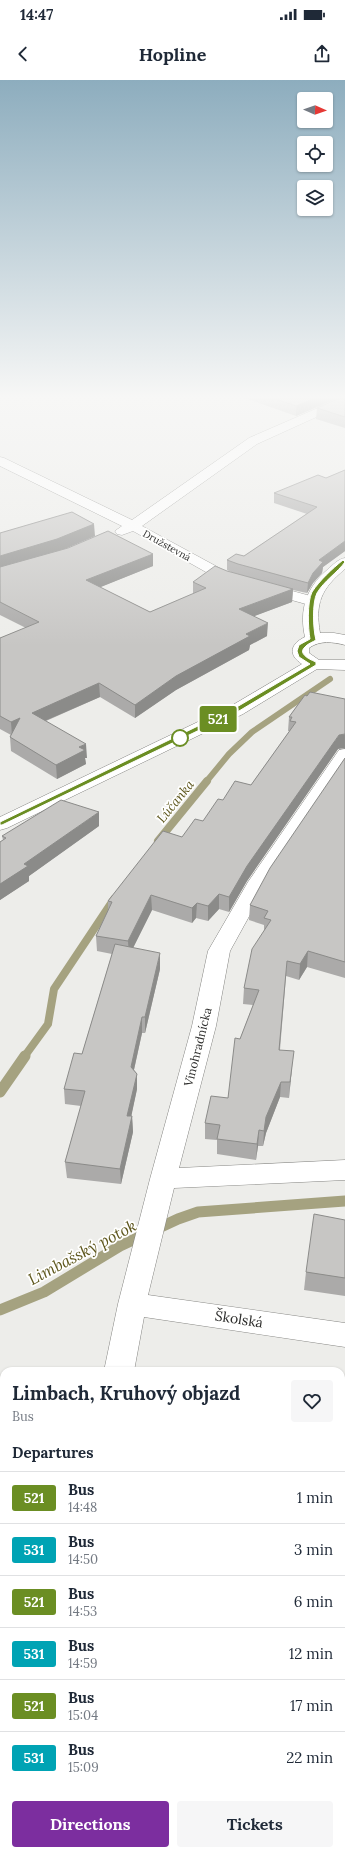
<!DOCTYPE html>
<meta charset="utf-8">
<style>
:root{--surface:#fff;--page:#f6f6f7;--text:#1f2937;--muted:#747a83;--line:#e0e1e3;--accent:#7c2e9f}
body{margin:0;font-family:Lora,serif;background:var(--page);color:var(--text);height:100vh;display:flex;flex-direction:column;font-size:15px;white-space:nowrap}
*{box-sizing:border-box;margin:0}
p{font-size:13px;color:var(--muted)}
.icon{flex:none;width:22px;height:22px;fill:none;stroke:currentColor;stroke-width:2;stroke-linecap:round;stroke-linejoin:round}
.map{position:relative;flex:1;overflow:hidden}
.sheet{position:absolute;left:0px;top:1287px;width:345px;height:488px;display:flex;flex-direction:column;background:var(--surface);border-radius:12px 12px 0 0;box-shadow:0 1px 3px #0004}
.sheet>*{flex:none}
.badge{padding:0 8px;border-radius:3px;font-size:14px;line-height:26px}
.needle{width:26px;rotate:92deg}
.fabs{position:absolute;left:297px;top:12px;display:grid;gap:8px}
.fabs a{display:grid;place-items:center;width:36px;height:36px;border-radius:4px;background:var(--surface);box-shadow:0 1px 3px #0004;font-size:20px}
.map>.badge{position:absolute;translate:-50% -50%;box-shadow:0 0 0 2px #fff}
h2{padding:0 12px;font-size:15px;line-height:36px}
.round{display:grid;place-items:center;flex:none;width:42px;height:42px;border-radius:4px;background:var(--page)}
.head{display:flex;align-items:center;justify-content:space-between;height:68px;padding:0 12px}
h1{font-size:19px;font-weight:700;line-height:30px}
.button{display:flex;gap:8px;margin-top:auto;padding:8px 12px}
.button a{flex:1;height:46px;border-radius:4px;background:var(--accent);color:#fff;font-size:16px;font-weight:700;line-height:46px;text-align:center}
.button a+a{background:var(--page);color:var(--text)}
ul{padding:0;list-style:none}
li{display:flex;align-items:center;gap:12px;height:52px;padding:0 12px;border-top:1px solid var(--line)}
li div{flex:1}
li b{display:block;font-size:15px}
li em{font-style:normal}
li .badge{min-width:44px;font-weight:700;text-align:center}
.status{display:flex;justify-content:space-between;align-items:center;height:28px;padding:0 20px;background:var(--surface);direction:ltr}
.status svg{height:11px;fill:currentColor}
header{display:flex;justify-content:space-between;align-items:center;height:52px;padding:0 12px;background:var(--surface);font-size:18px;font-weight:700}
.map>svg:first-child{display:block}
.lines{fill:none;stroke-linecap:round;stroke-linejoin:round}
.stream-far2{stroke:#a5a280;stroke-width:6}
.stream-far1{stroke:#a5a280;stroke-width:8}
.stream{stroke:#a5a280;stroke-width:11}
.minor-casing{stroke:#858582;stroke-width:1}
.tertiary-casing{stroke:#858582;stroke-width:1}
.minor{fill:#fff;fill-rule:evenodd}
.tertiary{fill:#fff;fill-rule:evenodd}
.wall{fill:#abaaa9}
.shaded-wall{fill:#8b8b89}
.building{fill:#c7c6c4;stroke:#8b8b89}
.line{fill:#6b8e23;stroke:#fff}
.stop-dot{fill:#fff;stroke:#6b8e23;stroke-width:2}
.labels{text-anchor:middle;stroke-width:3.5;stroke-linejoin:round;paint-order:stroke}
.far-street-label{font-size:10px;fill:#2e2e2d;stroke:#fffffe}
.street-label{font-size:12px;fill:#2e2e2d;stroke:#fffffe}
.water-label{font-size:13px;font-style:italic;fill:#5e571d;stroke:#fffffe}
.near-street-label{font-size:14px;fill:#2e2e2d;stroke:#fffffe}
.near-water-label{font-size:16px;font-style:italic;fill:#5e571d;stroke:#fffffe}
</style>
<div class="status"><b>14:47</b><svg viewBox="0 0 49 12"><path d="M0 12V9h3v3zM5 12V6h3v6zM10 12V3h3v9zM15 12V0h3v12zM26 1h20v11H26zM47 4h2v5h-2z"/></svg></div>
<header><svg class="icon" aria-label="back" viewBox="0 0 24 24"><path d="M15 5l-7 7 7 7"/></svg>Hopline<svg class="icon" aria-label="share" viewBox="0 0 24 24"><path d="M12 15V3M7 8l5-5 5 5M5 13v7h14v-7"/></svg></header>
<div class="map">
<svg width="345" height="1775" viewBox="0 0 345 1775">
<rect width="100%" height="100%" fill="#ededea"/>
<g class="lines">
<path class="stream-far2" d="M 206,702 L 229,674 L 252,652 L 330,599"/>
<g class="stream-far1">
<path d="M 158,761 L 207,701"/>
<path d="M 24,977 L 48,944 L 54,909 L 114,819"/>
</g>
<g class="stream">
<path d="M 0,1012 L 25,976"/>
<path d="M 0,1230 L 44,1212 L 120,1166 L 178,1139 L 198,1132 L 345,1121"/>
</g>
<g class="minor-casing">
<g id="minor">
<path d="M 341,318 L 345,318 L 345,324 L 257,364 L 142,446 L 223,490 L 237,496 L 318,518 L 321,521 L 318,524 L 313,526 L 227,502 L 213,496 L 133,451 L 122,455 L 117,454 L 115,451 L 122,446 L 0,386 L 0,377 L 4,378 L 132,440 L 249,358 Z"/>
<path d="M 345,669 L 345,687 L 268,802 L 230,871 L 216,946 L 179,1088 L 345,1080 L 345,1100 L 174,1108 L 148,1215 L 345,1243 L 345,1267 L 144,1237 L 134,1291 L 104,1291 L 118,1224 L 150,1099 L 192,946 L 208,871 L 248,802 L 339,670 Z"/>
<path d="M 10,1771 L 48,1771 L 47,1775 L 9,1775 Z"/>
</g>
</g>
<g class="tertiary-casing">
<path id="tertiary" d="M 345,478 L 345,489 C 321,509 315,523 320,553 L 334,553 L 345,555 L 345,565 C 333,562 320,560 309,568 L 309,573 L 319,580 L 345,580 L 345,590 L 317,589 L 243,634 L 7,748 L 0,750 L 0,737 L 231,626 L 302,584 C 288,575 290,564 305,557 C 299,530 306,508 327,490 C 333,485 338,479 345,478 Z"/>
</g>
<use href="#minor" class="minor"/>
<use href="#tertiary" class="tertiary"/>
</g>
<g class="wall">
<path d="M 245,318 L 338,318 L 296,336 Z"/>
<path d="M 345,318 L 345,348 L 316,339 L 317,328 Z"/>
<path d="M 345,390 L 345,471 L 323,487 L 322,493 L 313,503 L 307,513 L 293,510 L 292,522 L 254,536 L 267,556 L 250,565 L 249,570 L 176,610 L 135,638 L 100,617 L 46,641 L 87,678 L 85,678 L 86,684 L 57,699 L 11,671 L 10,657 L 11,655 L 0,649 L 0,558 L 26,548 L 0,535 L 0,453 L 95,456 L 61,470 L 153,474 L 153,486 L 100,507 L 150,532 L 193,514 L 193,502 L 227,491 L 233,493 L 227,490 L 227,480 L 244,476 L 307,434 L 274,423 L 274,413 L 326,398 Z"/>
<path d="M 305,615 L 338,669 L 247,801 L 229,832 L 219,829 L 208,841 L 196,838 L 192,843 L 152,830 L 133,868 L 160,889 L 145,953 L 142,953 L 134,990 L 137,994 L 137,1009 L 131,1036 L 132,1036 L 133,1052 L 121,1104 L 67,1098 L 65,1082 L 81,1026 L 65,1024 L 64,1009 L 82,974 L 112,874 L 97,871 L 96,856 L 108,830 L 108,821 L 182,757 L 203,741 L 223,720 L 251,705 L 289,652 L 289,651 L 288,651 L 289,637 Z"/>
<path d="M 345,678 L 345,898 L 307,887 L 299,900 L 286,896 L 280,970 L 292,987 L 289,1018 L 280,1017 L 266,1053 L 263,1066 L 258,1066 L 256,1080 L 217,1074 L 217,1060 L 205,1059 L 205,1043 L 228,1018 L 240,959 L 253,925 L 243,924 L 244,908 L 264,852 L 264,845 L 249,840 L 250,825 Z"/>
<path d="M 99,746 L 29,796 L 29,801 L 0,820 L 0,762 L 3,760 L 2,756 Z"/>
<path d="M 345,1140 L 345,1216 L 304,1210 L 306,1192 Z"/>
<path d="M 4,1342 L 4,1654 L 3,1654 L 0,1669 Z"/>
<path d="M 341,1486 L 345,1487 L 345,1628 L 341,1627 Z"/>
</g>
<g class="shaded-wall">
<path d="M 316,318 L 338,318 L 296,336 L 296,326 Z"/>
<path d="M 94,444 L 95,456 L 58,472 L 0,488 L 0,476 Z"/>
<path d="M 345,461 L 345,471 L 323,487 L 322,493 L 313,503 L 307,513 L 308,503 L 319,480 Z"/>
<path d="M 153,474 L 153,486 L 86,513 L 86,500 Z"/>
<path d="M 293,509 L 292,522 L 239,542 L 239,529 Z"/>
<path d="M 268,543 L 267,556 L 250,565 L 249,570 L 176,610 L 135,638 L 135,625 L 176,596 L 246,554 Z"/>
<path d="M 99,603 L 100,617 L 33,646 L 32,633 Z"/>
<path d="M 20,638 L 12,656 L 11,642 Z"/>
<path d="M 345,654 L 345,668 L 338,669 L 247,801 L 229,832 L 229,817 L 247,786 L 339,655 Z"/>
<path d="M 86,664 L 87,678 L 85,678 L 86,684 L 57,699 L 56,685 L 79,667 Z"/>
<path d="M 99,732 L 99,746 L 29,796 L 29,801 L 0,820 L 0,804 L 24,784 Z"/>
<path d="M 219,814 L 219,829 L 208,841 L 208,826 Z"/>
<path d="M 151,815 L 152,830 L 129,876 L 128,861 Z"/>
<path d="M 197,823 L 196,838 L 192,843 L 192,828 Z"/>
<path d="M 308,871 L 307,887 L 299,900 L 300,884 Z"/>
<path d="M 160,873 L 160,889 L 145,953 L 145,937 Z"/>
<path d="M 142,937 L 142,953 L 131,1003 L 131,987 Z"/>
<path d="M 294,971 L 292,987 L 289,1018 L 290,1002 Z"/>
<path d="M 137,994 L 137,1009 L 128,1052 L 127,1036 Z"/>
<path d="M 281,1002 L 280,1017 L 266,1053 L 263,1066 L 264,1051 L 266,1037 Z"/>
<path d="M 132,1036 L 133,1052 L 121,1104 L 120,1089 Z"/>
<path d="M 259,1050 L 258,1066 L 256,1080 L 257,1064 Z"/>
<path d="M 4,1632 L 4,1647 L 3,1639 Z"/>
<path d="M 0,1639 L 3,1654 L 0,1669 Z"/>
<rect x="164" y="1771" width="2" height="4"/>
</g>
<g class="building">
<path d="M 273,318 L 316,318 L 296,326 Z"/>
<path d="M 340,318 L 345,318 L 345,337 L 317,328 Z"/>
<path d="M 345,390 L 345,461 L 319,480 L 323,482 L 313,493 L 308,503 L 238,484 L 227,480 L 236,474 L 244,476 L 317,427 L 274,413 L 318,395 L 326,398 Z"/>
<path d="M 72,432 L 94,444 L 57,459 L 0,476 L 0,453 Z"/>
<path d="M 108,451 L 153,474 L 86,500 L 150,532 L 206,508 L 193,502 L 215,486 L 227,491 L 293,509 L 239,529 L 268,543 L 246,554 L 250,556 L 176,596 L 135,625 L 99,603 L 32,633 L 86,664 L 79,667 L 85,670 L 56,685 L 10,657 L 20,638 L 11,642 L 0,636 L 0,558 L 39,542 L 0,522 L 0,487 L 68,468 Z"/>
<path d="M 310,612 L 345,619 L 345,654 L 339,655 L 247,786 L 229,817 L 219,814 L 208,826 L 197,823 L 192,828 L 151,815 L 128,861 L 96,856 L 112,822 L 108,821 L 163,751 L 182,757 L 195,739 L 203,741 L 218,719 L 223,720 L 235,701 L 251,705 L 296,642 L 290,641 L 292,637 L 289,637 L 305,615 L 307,616 Z"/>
<path d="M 345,678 L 345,882 L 308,871 L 300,884 L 287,881 L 279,970 L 294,971 L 290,1002 L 281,1002 L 266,1037 L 264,1051 L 259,1050 L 257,1064 L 217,1059 L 220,1045 L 205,1043 L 211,1016 L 228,1018 L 235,958 L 240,959 L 259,910 L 244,908 L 252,869 L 271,840 L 264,838 L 268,831 L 250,825 L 270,788 Z"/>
<path d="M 61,720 L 99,732 L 24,784 L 28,786 L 0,804 L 0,762 L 6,758 L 2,756 Z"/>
<path d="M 115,864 L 160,873 L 145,937 L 142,937 L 131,987 L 137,994 L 127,1036 L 132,1036 L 120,1089 L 65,1082 L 85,1011 L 64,1009 L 74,973 L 82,974 Z"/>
<path d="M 314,1134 L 345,1140 L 345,1198 L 306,1192 Z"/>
<path d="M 16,1290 L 25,1291 L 16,1291 Z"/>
<path d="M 4,1342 L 4,1632 L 3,1639 L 0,1639 L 0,1640 L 0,1360 Z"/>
<path d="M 341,1486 L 345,1487 L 345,1610 L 341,1610 Z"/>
<path d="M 79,1771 L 164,1771 L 164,1775 L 78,1775 Z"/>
</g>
<linearGradient id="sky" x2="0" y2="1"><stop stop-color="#8dadbe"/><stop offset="0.56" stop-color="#f7f7f6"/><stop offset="1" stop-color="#f7f7f6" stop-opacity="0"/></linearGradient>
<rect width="345" height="566" fill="url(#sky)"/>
<path class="line" d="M 343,480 L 345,482 C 338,492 324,501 317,513 C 312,523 313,549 316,560 C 313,562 307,564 305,567 C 297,574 311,580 316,582 L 316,585 L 239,631 L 2,745 L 0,745 L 0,742 L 235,628 L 310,584 L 299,577 L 297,571 L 299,565 L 310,559 C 308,548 307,522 312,512 C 320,500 332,489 343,480 Z"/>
<circle class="stop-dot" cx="180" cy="658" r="8"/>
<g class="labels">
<g class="far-street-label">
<text transform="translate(167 465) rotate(29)" y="4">Družstevná</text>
</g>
<g class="street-label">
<text transform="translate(198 967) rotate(-76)" y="4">Vinohradnícka</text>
</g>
<g class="water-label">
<text transform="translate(175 721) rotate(-51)" y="5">Lúčanka</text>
</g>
<g class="near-street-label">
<text transform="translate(239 1239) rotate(9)" y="5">Školská</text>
</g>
<g class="near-water-label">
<text transform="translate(82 1172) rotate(-28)" y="6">Limbašský potok</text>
</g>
</g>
</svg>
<div class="fabs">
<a><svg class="needle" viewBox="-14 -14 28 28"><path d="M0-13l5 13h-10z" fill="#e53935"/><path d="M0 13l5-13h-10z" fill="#747a83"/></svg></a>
<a><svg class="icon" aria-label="locate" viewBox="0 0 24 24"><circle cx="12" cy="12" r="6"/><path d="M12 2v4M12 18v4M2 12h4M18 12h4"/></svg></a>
<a><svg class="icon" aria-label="layers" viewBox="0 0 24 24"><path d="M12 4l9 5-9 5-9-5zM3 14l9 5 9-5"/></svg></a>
</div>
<b class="badge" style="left:218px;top:639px;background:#6b8e23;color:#fff">521</b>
<section class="sheet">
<div class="head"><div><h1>Limbach, Kruhový objazd</h1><p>Bus</p></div><a class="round"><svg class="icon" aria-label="heart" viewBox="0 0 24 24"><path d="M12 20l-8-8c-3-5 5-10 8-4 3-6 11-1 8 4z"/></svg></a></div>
<h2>Departures</h2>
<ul>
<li><span class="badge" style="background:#6b8e23;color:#fff">521</span><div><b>Bus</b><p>14:48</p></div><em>1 min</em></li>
<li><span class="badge" style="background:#00a3b4;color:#fff">531</span><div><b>Bus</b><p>14:50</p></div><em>3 min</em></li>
<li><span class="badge" style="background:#6b8e23;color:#fff">521</span><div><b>Bus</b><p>14:53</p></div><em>6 min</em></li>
<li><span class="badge" style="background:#00a3b4;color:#fff">531</span><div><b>Bus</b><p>14:59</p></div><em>12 min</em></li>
<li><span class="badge" style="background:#6b8e23;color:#fff">521</span><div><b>Bus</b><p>15:04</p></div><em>17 min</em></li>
<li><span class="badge" style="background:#00a3b4;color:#fff">531</span><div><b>Bus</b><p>15:09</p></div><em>22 min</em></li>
</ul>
<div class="button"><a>Directions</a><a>Tickets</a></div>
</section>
</div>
